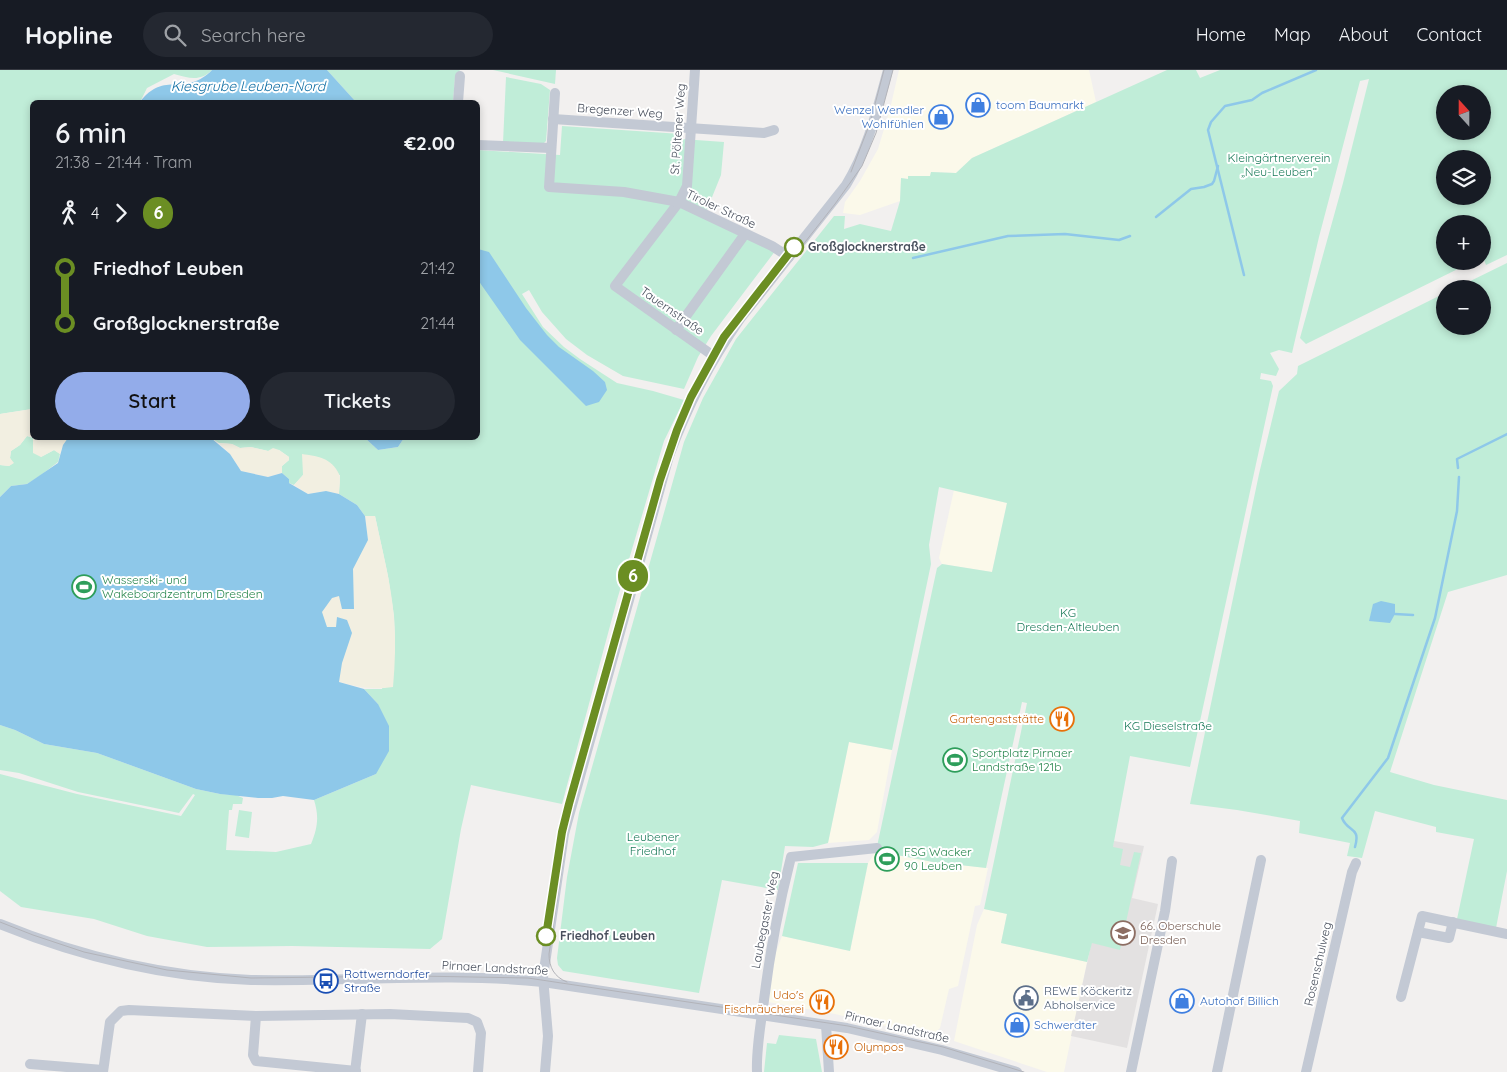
<!DOCTYPE html>
<meta charset="utf-8">
<style>
:root{--surface:#171b24;--page:#242831;--text:#f1f3f6;--muted:#9ea1a6;--line:#363941;--accent:#93acea}
body{margin:0;font-family:Quicksand,sans-serif;background:var(--page);color:var(--text);height:100vh;display:flex;flex-direction:column;font-size:19px;white-space:nowrap}
*{box-sizing:border-box;margin:0}
p{font-size:16px;color:var(--muted)}
.icon{flex:none;width:28px;height:28px;fill:none;stroke:currentColor;stroke-width:2;stroke-linecap:round;stroke-linejoin:round}
.map{position:relative;flex:1;overflow:hidden}
.side{position:absolute;left:30px;top:30px;width:450px;height:340px;display:flex;flex-direction:column;background:var(--surface);border-radius:8px;box-shadow:0 2px 8px #0003}
.side>*{flex:none}
.badge{padding:0 10px;border-radius:16px;font-size:18px;line-height:32px}
.needle{width:32px;rotate:339deg}
.fabs{position:absolute;left:1436px;top:15px;display:grid;gap:10px}
.fabs a{display:grid;place-items:center;width:55px;height:55px;border-radius:50%;background:var(--surface);box-shadow:0 2px 8px #0003;font-size:25px}
.map>.badge{position:absolute;translate:-50% -50%;box-shadow:0 0 0 2px #fff}
.legs{display:flex;align-items:center;gap:8px;height:55px;padding:0 25px;font-size:16px}
.legs p{margin-inline-start:auto}
.head{display:flex;align-items:center;justify-content:space-between;height:85px;padding:0 25px}
h1{font-size:28px;font-weight:600;line-height:38px}
.button{display:flex;gap:10px;margin-top:auto;padding:10px 25px}
.button a{flex:1;height:58px;border-radius:30px;background:var(--accent);color:#111;font-size:20px;font-weight:600;line-height:58px;text-align:center}
.button a+a{background:var(--page);color:var(--text)}
ul{padding:0 25px;list-style:none}
li{display:flex;align-items:center;gap:18px;height:55px;font-size:19px}
li i{display:grid;place-items:center;width:8px;height:100%;margin:0 6px;background:currentColor}
li i::after{content:'';width:12px;height:12px;margin:-6px;border:4px solid;border-radius:50%;background:var(--surface)}
li p{margin-inline-start:auto}
li:first-child i{background:linear-gradient(#0000 50%,currentColor 0)}
li:last-child i{background:linear-gradient(currentColor 50%,#0000 0)}
header{display:flex;align-items:center;gap:30px;box-sizing:border-box;height:70px;padding:0 25px;background:var(--surface);border-bottom:1px solid var(--line)}
header strong{font-size:24px}
nav{display:flex;gap:28px;margin-inline-start:auto;font-size:18px}
.search{width:350px;height:45px;background:var(--page);display:flex;align-items:center;gap:12px;box-sizing:border-box;padding:0 18px;border-radius:28px;color:var(--muted);font-size:19px}
.map>svg:first-child{display:block}
.commercial{fill:#fbf9ea}
.education{fill:#e3e1e1}
.green{fill:#c0edd8;fill-rule:evenodd}
.sand{fill:#f2efe1}
.water{fill:#8ec8e9}
.lines{fill:none;stroke-linecap:round;stroke-linejoin:round}
.stream{stroke:#8ec8e9;stroke-width:2.5}
.minor{stroke:#c3c9d4;stroke-width:10}
.tram{stroke:#b2b3b9;stroke-width:1}
.line-1-casing{stroke:#fff;stroke-width:11}
.line-1{stroke:#6b8e23;stroke-width:8}
.stop-1-dot{fill:#fff;stroke:#6b8e23;stroke-width:2.5}
.labels{text-anchor:middle;stroke-width:4;stroke-linejoin:round;paint-order:stroke}
.shop-label{font-size:12px;fill:#366cbe;stroke:#fff;text-anchor:start}
.street-label{font-size:12px;fill:#484f5c;stroke:#fff}
.park-label{font-size:12px;fill:#1b7b5a;stroke:#fff}
.stop-label{font-size:12px;font-weight:bold;fill:#484f5c;stroke:#fff;text-anchor:start}
.leisure-label{font-size:12px;fill:#27864d;stroke:#fff;text-anchor:start}
.food-label{font-size:12px;fill:#c56008;stroke:#fff;text-anchor:end}
.education-label{font-size:12px;fill:#785e54;stroke:#fff;text-anchor:start}
.transit-label{font-size:12px;fill:#164399;stroke:#fff;text-anchor:start}
.service-label{font-size:12px;fill:#4e5e75;stroke:#fff;text-anchor:start}
.water-label{font-size:14px;font-style:italic;fill:#1270a5;stroke:#fff}
</style>
<header>
<strong>Hopline</strong>
<div class="search"><svg class="icon" aria-label="search" viewBox="0 0 24 24"><circle cx="10" cy="10" r="6"/><path d="M15 15l6 6"/></svg>Search here</div>
<nav><a>Home</a><a>Map</a><a>About</a><a>Contact</a></nav>
</header>
<div class="map">
<svg width="1507" height="1002" viewBox="0 0 1507 1002">
<rect width="100%" height="100%" fill="#f2f0ef"/>
<g class="commercial">
<path d="M 899,0 L 1089,0 L 1096,32 L 972,88 L 956,103 L 931,102 L 930,106 L 909,106 L 908,109 L 901,108 L 900,131 L 860,145 L 843,143 L 845,132 L 860,111 L 878,79 L 890,39 Z"/>
<path d="M 954,420 L 1007,433 L 992,502 L 942,494 L 939,488 Z"/>
<path d="M 849,672 L 892,680 L 877,762 L 869,770 L 828,773 Z"/>
<path d="M 876,781 L 933,792 L 988,798 L 980,835 L 975,836 L 958,916 L 949,919 L 940,958 L 931,967 L 835,944 L 768,932 L 775,885 L 782,866 L 850,881 L 868,793 Z"/>
<path d="M 984,839 L 1007,844 L 1001,873 L 1087,892 L 1064,1002 L 1047,1002 L 954,971 L 977,855 Z"/>
</g>
<path class="education" d="M 1114,771 L 1144,776 L 1132,828 L 1158,834 L 1127,978 L 1071,966 Z"/>
<g class="green">
<path d="M 0,0 L 212,0 C 200,12 189,8 174,4 L 147,18 L 140,32 L 32,32 L 32,339 L 0,344 Z"/>
<path d="M 327,0 L 460,0 L 455,8 L 453,32 L 356,32 Z"/>
<path d="M 493,0 L 556,0 L 555,14 Z"/>
<path d="M 1167,0 L 1196,0 L 1200,8 L 1220,0 L 1507,0 L 1507,185 L 1486,195 L 1483,187 L 1482,154 L 1445,154 L 1445,191 L 1474,191 L 1306,274 L 1300,268 L 1343,113 L 1369,9 L 1360,11 L 1319,167 L 1292,283 L 1279,280 L 1270,283 L 1279,299 L 1276,306 L 1261,303 L 1260,309 L 1271,311 L 1273,316 L 1190,697 L 1130,686 L 1113,777 L 1123,779 L 1120,795 L 1130,797 L 1134,782 L 1141,783 L 1120,880 L 1092,873 L 1087,892 L 1001,873 L 1007,844 L 984,839 L 1027,633 L 1022,632 L 986,798 L 933,792 L 876,781 L 937,498 L 942,494 L 992,502 L 1007,433 L 939,417 L 929,475 L 931,494 L 892,680 L 849,672 L 828,773 L 813,777 L 785,776 L 778,820 L 722,810 L 699,923 L 563,901 L 558,895 L 557,888 L 567,807 L 579,743 L 684,372 L 703,328 L 736,269 L 834,146 L 845,146 L 844,159 L 860,154 L 891,161 L 900,131 L 901,108 L 908,109 L 908,106 L 930,106 L 931,102 L 956,103 L 972,88 ZM 1445,24 L 1482,24 L 1482,61 L 1445,61 ZM 1445,89 L 1482,89 L 1482,126 L 1445,126 Z"/>
<path d="M 506,7 L 541,14 L 550,20 L 546,71 L 542,75 L 503,73 Z"/>
<path d="M 562,56 L 681,64 L 682,69 L 724,72 L 721,105 L 706,142 L 779,176 L 711,266 L 698,287 L 684,319 L 623,306 L 587,285 L 566,269 L 542,242 L 529,220 L 522,224 L 543,257 L 564,277 L 580,289 L 617,313 L 653,321 L 684,330 L 664,371 L 617,530 L 562,734 L 471,715 L 461,759 L 442,869 L 430,879 L 292,876 L 207,877 L 147,866 L 94,849 L 21,837 L 0,821 L 0,704 L 77,724 L 181,746 L 195,725 L 193,724 L 179,743 L 78,722 L 19,703 L 0,700 L 0,655 L 15,660 L 44,674 L 97,683 L 196,719 L 220,724 L 236,725 L 243,728 L 242,734 L 233,734 L 232,740 L 229,740 L 226,780 L 276,782 L 311,774 C 318,757 319,746 314,730 L 376,704 L 378,634 L 364,619 L 382,619 L 395,570 L 394,546 L 388,506 L 375,446 L 365,446 L 357,435 L 339,424 L 340,405 L 303,405 L 294,415 L 289,413 L 289,409 L 282,403 L 282,396 L 289,390 L 289,387 L 279,380 L 268,381 L 251,377 L 240,378 L 232,374 L 219,373 L 211,368 L 365,368 L 378,380 L 398,377 L 404,368 L 478,368 L 478,80 L 560,85 Z"/>
<path d="M 1507,193 L 1507,505 L 1448,522 L 1390,702 L 1434,715 L 1507,730 L 1507,801 L 1496,858 L 1457,849 L 1474,769 L 1436,762 L 1436,757 L 1375,741 L 1362,788 L 1347,786 L 1350,773 L 1299,763 L 1300,751 L 1237,740 L 1190,734 L 1259,404 L 1279,321 L 1297,304 L 1298,296 L 1445,223 L 1445,256 L 1482,256 L 1482,219 L 1454,219 Z"/>
<path d="M 27,366 L 33,368 L 34,375 L 41,387 L 54,380 L 60,384 L 58,392 L 41,405 L 27,414 L 11,416 L 0,427 L 0,395 L 9,396 L 13,393 L 10,388 L 11,381 L 20,375 Z"/>
<path d="M 239,740 L 252,742 L 249,768 L 235,766 Z"/>
<path d="M 798,793 L 868,793 L 850,881 L 782,866 Z"/>
<path d="M 779,965 L 816,969 L 822,1002 L 764,1002 L 767,973 L 776,974 Z"/>
</g>
<g class="sand">
<path d="M 32,339 L 32,367 L 27,366 L 20,375 L 11,381 L 10,388 L 14,393 L 9,396 L 0,395 L 0,344 Z"/>
<path d="M 33,368 L 69,368 L 63,375 L 60,384 L 54,380 L 41,387 L 33,383 Z"/>
<path d="M 219,373 L 232,374 L 240,378 L 251,377 L 268,381 L 273,378 L 279,380 L 289,387 L 289,390 L 282,396 L 282,403 L 268,407 L 241,401 L 230,384 Z"/>
<path d="M 302,384 C 317,386 332,388 339,404 C 341,409 339,418 339,424 L 326,421 L 308,424 L 294,415 L 303,405 Z"/>
<path d="M 365,446 L 375,446 C 382,479 391,513 394,548 C 396,571 395,594 393,617 C 372,620 359,617 339,612 L 303,541 L 368,470 Z"/>
</g>
<g class="water">
<path d="M 212,0 L 327,0 L 356,32 L 140,32 C 164,0 186,27 212,0 Z"/>
<path d="M 478,179 L 489,182 L 526,238 L 547,265 L 559,277 L 593,301 L 605,312 L 607,320 L 599,332 L 586,336 L 520,270 L 478,210 Z"/>
<path d="M 68,368 L 211,368 L 230,384 L 241,401 L 268,407 L 282,403 L 289,409 L 289,413 L 308,424 L 326,421 L 339,424 L 357,435 L 365,446 L 368,470 L 353,499 L 354,539 L 342,539 L 339,526 L 332,528 L 322,542 L 327,557 L 336,557 L 337,547 L 347,550 L 352,563 L 342,593 L 339,612 L 364,619 L 378,634 L 389,656 L 389,681 L 376,704 L 314,730 L 283,726 L 272,728 L 258,728 L 220,724 L 196,719 L 97,683 L 44,674 L 15,660 L 0,655 L 0,427 L 11,416 L 27,414 L 58,393 L 63,375 Z"/>
<path d="M 365,368 L 404,368 L 398,377 L 378,380 Z"/>
<path d="M 1381,531 L 1395,534 L 1395,544 L 1390,553 L 1369,551 L 1373,534 Z"/>
</g>
<g class="lines">
<g class="stream">
<path d="M 1156,147 L 1191,119 L 1204,117 L 1212,114 L 1214,111 L 1218,96"/>
<path d="M 913,188 L 1008,166 L 1065,164 L 1119,170 L 1130,166"/>
<path d="M 1244,205 L 1208,60 L 1211,52 L 1225,36 L 1252,30 L 1262,23 L 1316,0"/>
<path d="M 1458,398 L 1457,389 L 1507,364"/>
<path d="M 1395,544 L 1413,545"/>
<path d="M 1355,777 C 1361,756 1348,763 1342,748 L 1388,688 L 1435,548 L 1457,441 L 1459,407"/>
</g>
<g class="minor">
<path d="M 695,0 L 687,116 L 679,132 L 615,216 L 715,287"/>
<path d="M 555,23 L 549,117 L 624,122 L 679,132 L 772,176 L 789,187"/>
<path d="M 458,32 L 460,6"/>
<path d="M 553,49 L 764,63 L 774,60"/>
<path d="M 478,75 L 551,78"/>
<path d="M 676,260 L 745,164"/>
<path d="M 0,854 C 81,887 163,907 251,910 C 348,912 446,902 543,912 L 847,958 L 942,980 L 1017,1002"/>
<path d="M 1418,862 L 1449,868 L 1453,852"/>
<path d="M 1401,927 L 1422,846 L 1507,864"/>
<path d="M 256,946 L 253,985 L 256,991 L 356,1001"/>
<path d="M 826,955 L 829,1002"/>
<path d="M 30,994 L 103,1000"/>
<path d="M 103,1002 L 110,952 L 121,941 L 129,940 L 256,946 L 390,944 L 468,948 L 477,952 L 481,963 L 478,1002"/>
<path d="M 355,1002 L 362,944"/>
<path d="M 545,1002 L 548,966 L 543,907 L 564,764 L 669,386 C 688,335 709,294 740,249 L 846,115 C 868,79 877,40 888,0"/>
<path d="M 757,1002 C 756,978 761,953 764,930 C 770,881 779,834 791,787 L 877,778"/>
<path d="M 1131,1002 L 1165,841 L 1172,791"/>
<path d="M 1217,1002 L 1261,790"/>
<path d="M 1306,1002 L 1352,802 L 1356,793"/>
</g>
<g class="tram">
<path d="M 851,102 L 870,53 L 884,0"/>
<path d="M 0,852 L 33,865 L 84,882 L 167,900 L 251,908 L 416,906 L 528,908 L 848,956 L 943,977 L 1024,1002"/>
<path d="M 567,912 C 554,907 549,897 549,884 L 567,763 L 574,734 L 672,387 L 695,328 L 728,270 L 835,134 L 862,96 L 876,63 L 893,0"/>
</g>
</g>
<g class="lines">
<g class="line-1-casing">
<path id="line-1" d="M 546,866 L 562,762 L 569,734 L 660,410 L 677,360 L 691,327 L 724,267 L 794,177"/>
</g>
<use href="#line-1" class="line-1"/>
</g>
<defs>
<g id="shop-ring" transform="scale(1.25)"><circle r="9.5" fill="#fff" stroke="#3f7fe0" stroke-width="1.5"/><path d="M-5-2.5h2.3a2.7 3.5 0 0 1 5.4 0H5L5.5 6h-11ZM-1.5-2.5h3a1.5 2.3 0 0 0-3 0Z" fill="#3f7fe0"/></g>
<g id="stadium-ring" transform="scale(1.25)"><circle r="9.5" fill="#fff" stroke="#2e9e5b" stroke-width="1.5"/><path d="M0-5a6.5 5 0 1 0 0 10a6.5 5 0 1 0 0-10ZM-3.5-1.8h7v3.6h-7Z" fill="#2e9e5b"/></g>
<g id="restaurant-ring" transform="scale(1.25)"><circle r="9.5" fill="#fff" stroke="#e8710a" stroke-width="1.5"/><path d="M-5-6h1v4h1v-4h1v4h1v-4h1v5L-1.5 .5V6h-2V.5L-5-1ZM5-6V6H3V1.5H1.5Q1.5-4 5-6Z" fill="#e8710a"/></g>
<g id="school-ring" transform="scale(1.25)"><circle r="9.5" fill="#fff" stroke="#8d6e63" stroke-width="1.5"/><path d="M0-5L7-2L0 1L-7-2ZM-4 1L0 2.5L4 1V4Q0 6-4 4Z" fill="#8d6e63"/></g>
<g id="bus-ring" transform="scale(1.25)"><circle r="9.5" fill="#fff" stroke="#1a4fb4" stroke-width="1.5"/><path d="M-5-6H5V4H4V6H2V4H-2V6H-4V4H-5ZM-3.5-4V0h7V-4ZM-3.5 1.2v1.5H-2V1.2ZM2 1.2v1.5H3.5V1.2Z" fill="#1a4fb4"/></g>
<g id="civic-ring" transform="scale(1.25)"><circle r="9.5" fill="#fff" stroke="#5c6f8a" stroke-width="1.5"/><path d="M-.6-6.5H3V-4.5H.6V-3L4-1V1h2V6H-6V1h2V-1L-.6-3ZM-1.2 2.5V6h2.4V2.5Z" fill="#5c6f8a"/></g>
</defs>
<g fill-rule="evenodd">
<use href="#shop-ring" x="978" y="35"/>
<use href="#shop-ring" x="941" y="47"/>
<use href="#stadium-ring" x="84" y="517"/>
<use href="#restaurant-ring" x="1062" y="649"/>
<use href="#stadium-ring" x="955" y="690"/>
<use href="#stadium-ring" x="887" y="789"/>
<use href="#school-ring" x="1123" y="863"/>
<use href="#bus-ring" x="326" y="911"/>
<use href="#civic-ring" x="1026" y="928"/>
<use href="#shop-ring" x="1182" y="931"/>
<use href="#restaurant-ring" x="822" y="932"/>
<use href="#shop-ring" x="1017" y="955"/>
<use href="#restaurant-ring" x="836" y="977"/>
</g>
<g class="stop-1-dot">
<circle cx="794" cy="177" r="9"/>
<circle cx="546" cy="866" r="9"/>
</g>
<g class="labels">
<g class="shop-label">
<text x="996" y="39">toom Baumarkt</text>
<text x="924" y="44" text-anchor="end">Wenzel Wendler<tspan x="924" dy="14">Wohlfühlen</tspan></text>
<text x="1200" y="935">Autohof Billich</text>
<text x="1034" y="959">Schwerdter</text>
</g>
<g class="street-label">
<text transform="translate(620 41) rotate(4)" y="4">Bregenzer Weg</text>
<text transform="translate(678 59) rotate(-86)" y="4">St. Pöltener Weg</text>
<text transform="translate(721 139) rotate(25)" y="4">Tiroler Straße</text>
<text transform="translate(672 241) rotate(35)" y="4">Tauernstraße</text>
<text transform="translate(765 850) rotate(-79)" y="4">Laubegaster Weg</text>
<text transform="translate(1318 894) rotate(-77)" y="4">Rosenschulweg</text>
<text transform="translate(495 898) rotate(3)" y="4">Pirnaer Landstraße</text>
<text transform="translate(897 957) rotate(13)" y="4">Pirnaer Landstraße</text>
</g>
<g class="park-label">
<text x="1279" y="92">Kleingärtnerverein<tspan x="1279" dy="14">„Neu-Leuben“</tspan></text>
<text x="1068" y="547">KG<tspan x="1068" dy="14">Dresden-Altleuben</tspan></text>
<text x="1168" y="660">KG Dieselstraße</text>
<text x="653" y="771">Leubener<tspan x="653" dy="14">Friedhof</tspan></text>
</g>
<g class="stop-label">
<text x="808" y="181">Großglocknerstraße</text>
<text x="560" y="870">Friedhof Leuben</text>
</g>
<g class="leisure-label">
<text x="102" y="514">Wasserski- und<tspan x="102" dy="14">Wakeboardzentrum Dresden</tspan></text>
<text x="972" y="687">Sportplatz Pirnaer<tspan x="972" dy="14">Landstraße 121b</tspan></text>
<text x="904" y="786">FSG Wacker<tspan x="904" dy="14">90 Leuben</tspan></text>
</g>
<g class="food-label">
<text x="1044" y="653">Gartengaststätte</text>
<text x="804" y="929">Udo's<tspan x="804" dy="14">Fischräucherei</tspan></text>
<text x="854" y="981" text-anchor="start">Olympos</text>
</g>
<g class="education-label">
<text x="1140" y="860">66. Oberschule<tspan x="1140" dy="14">Dresden</tspan></text>
</g>
<g class="transit-label">
<text x="344" y="908">Rottwerndorfer<tspan x="344" dy="14">Straße</tspan></text>
</g>
<g class="service-label">
<text x="1044" y="925">REWE Köckeritz<tspan x="1044" dy="14">Abholservice</tspan></text>
</g>
<g class="water-label">
<text x="248" y="21">Kiesgrube Leuben-Nord</text>
</g>
</g>
</svg>
<div class="fabs">
<a><svg class="needle" viewBox="-14 -14 28 28"><path d="M0-13l5 13h-10z" fill="#e53935"/><path d="M0 13l5-13h-10z" fill="#9ea1a6"/></svg></a>
<a><svg class="icon" aria-label="layers" viewBox="0 0 24 24"><path d="M12 4l9 5-9 5-9-5zM3 14l9 5 9-5"/></svg></a>
<a>+</a>
<a>−</a>
</div>
<b class="badge" style="left:633px;top:506px;background:#6b8e23;color:#fff">6</b>
<section class="side">
<div class="head"><div><h1>6 min</h1><p>21:38 – 21:44 · Tram</p></div><b>€2.00</b></div>
<div class="legs"><svg class="icon" aria-label="walk" viewBox="0 0 24 24"><circle cx="13" cy="4" r="2"/><path d="M13 8l-2 6 4 7M11 14l-3 7M7 12l3-4h3l4 4"/></svg>4<svg class="icon" aria-label="forward" viewBox="0 0 24 24"><path d="M9 5l7 7-7 7"/></svg><b class="badge" style="background:#6b8e23;color:#fff">6</b></div>
<ul>
<li><i style="color:#6b8e23"></i><b>Friedhof Leuben</b><p>21:42</p></li>
<li><i style="color:#6b8e23"></i><b>Großglocknerstraße</b><p>21:44</p></li>
</ul>
<div class="button"><a>Start</a><a>Tickets</a></div>
</section>
</div>
